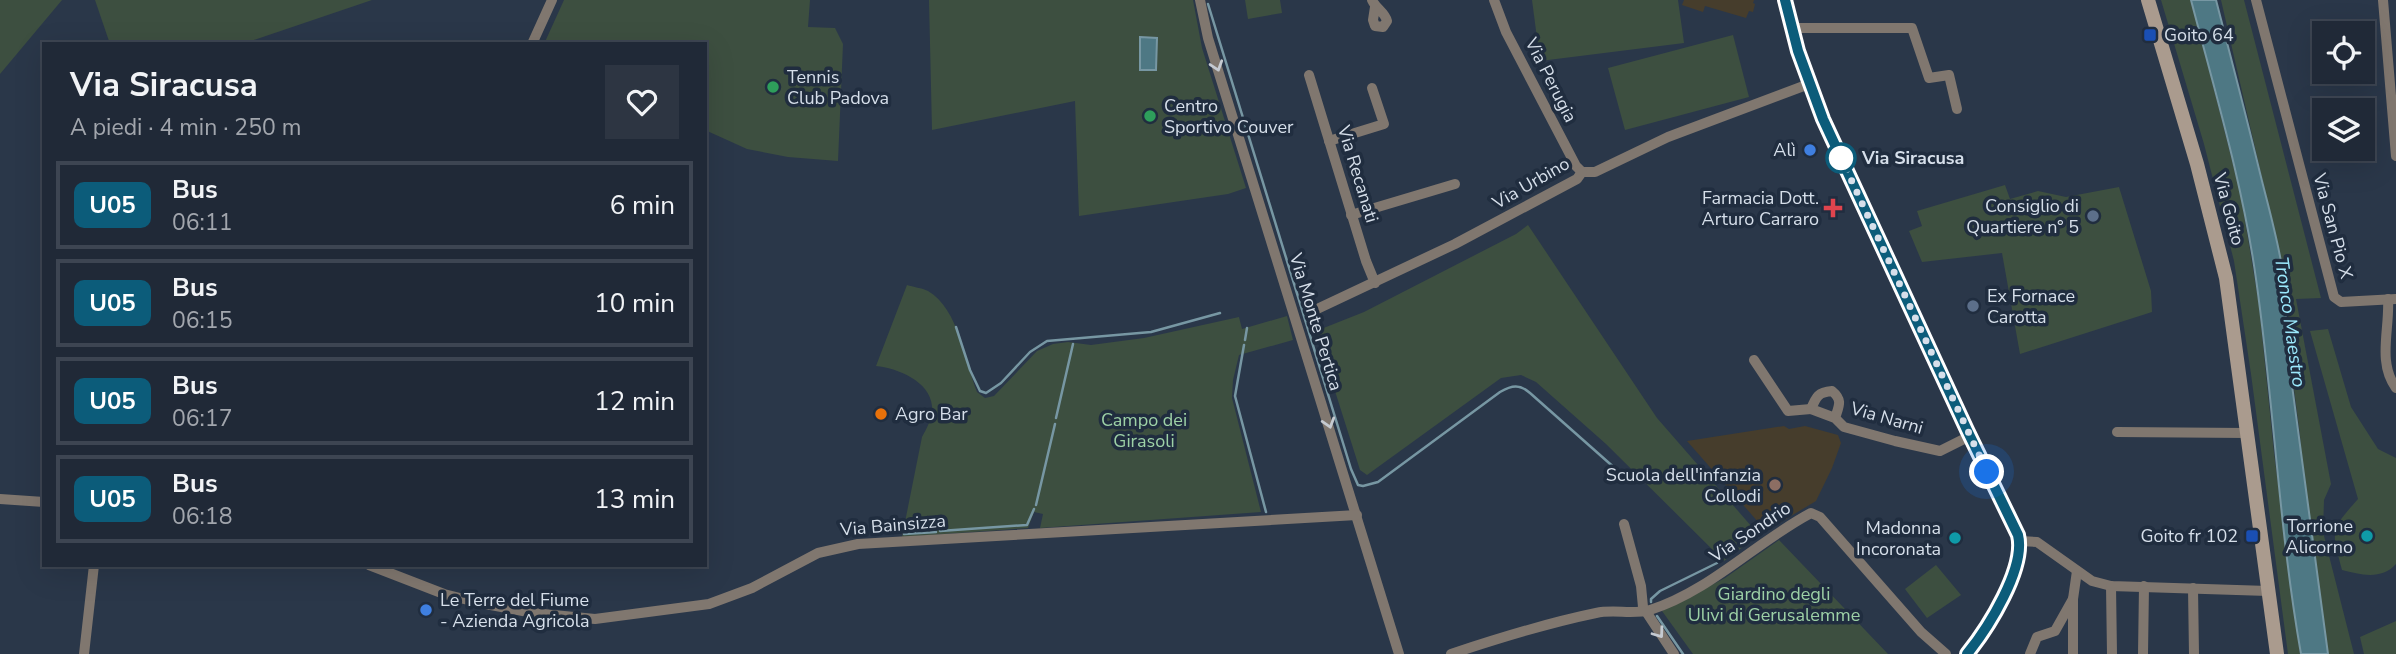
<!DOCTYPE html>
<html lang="it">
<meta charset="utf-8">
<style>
:root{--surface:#202937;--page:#2d3542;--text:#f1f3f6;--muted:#a2a6ad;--line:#3d4552}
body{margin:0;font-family:"Nunito Sans",sans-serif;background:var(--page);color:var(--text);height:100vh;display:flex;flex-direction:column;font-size:26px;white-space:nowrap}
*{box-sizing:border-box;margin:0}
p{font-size:23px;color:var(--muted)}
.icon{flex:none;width:38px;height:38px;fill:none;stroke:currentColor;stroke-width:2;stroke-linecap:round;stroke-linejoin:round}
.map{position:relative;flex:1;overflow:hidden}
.details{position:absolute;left:42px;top:42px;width:665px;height:525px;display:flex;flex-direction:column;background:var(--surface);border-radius:0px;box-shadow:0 7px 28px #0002,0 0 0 2px var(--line)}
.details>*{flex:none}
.badge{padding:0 14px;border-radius:10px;font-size:24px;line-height:46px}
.controls{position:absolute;left:2312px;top:21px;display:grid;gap:14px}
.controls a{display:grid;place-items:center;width:63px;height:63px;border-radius:0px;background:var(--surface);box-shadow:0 7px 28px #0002,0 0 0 2px var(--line);font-size:35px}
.you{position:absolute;width:35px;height:35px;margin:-18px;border:5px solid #fff;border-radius:50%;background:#1a73e8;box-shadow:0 0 0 10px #1a73e833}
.map>.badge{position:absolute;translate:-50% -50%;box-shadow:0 0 0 4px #fff}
.round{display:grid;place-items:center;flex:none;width:74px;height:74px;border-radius:0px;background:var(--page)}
.headline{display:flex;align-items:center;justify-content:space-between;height:119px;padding:0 28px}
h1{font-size:33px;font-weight:700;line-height:52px}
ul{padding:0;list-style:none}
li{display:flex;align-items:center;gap:21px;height:88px;margin:0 14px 10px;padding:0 14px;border:4px solid var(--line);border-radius:0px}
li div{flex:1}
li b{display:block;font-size:26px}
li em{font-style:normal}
li .badge{min-width:77px;font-weight:700;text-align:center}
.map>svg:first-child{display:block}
.education{fill:#463d2c}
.green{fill:#3d4f40}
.water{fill:#4e7884;stroke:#7797a3;stroke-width:2}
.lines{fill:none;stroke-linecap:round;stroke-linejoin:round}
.stream{stroke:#7797a3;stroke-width:2.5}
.street{stroke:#80776f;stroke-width:10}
.secondary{stroke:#aa9b8e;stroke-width:14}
.oneway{stroke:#c5cad1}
.line-casing{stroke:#fff;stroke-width:16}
.line{stroke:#0c5c7a;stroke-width:10}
.walk{stroke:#d6dfea;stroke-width:7;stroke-dasharray:0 12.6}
.transit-dot{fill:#1a4fb4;stroke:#202d3f;stroke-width:2.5}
.leisure-dot{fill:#2e9e5b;stroke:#202d3f;stroke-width:2.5}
.shop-dot{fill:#3f7fe0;stroke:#202d3f;stroke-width:2.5}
.stop-dot{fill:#fff;stroke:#0c5c7a;stroke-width:3.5}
.health-dot{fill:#e0444e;stroke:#202d3f;stroke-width:2.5}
.service-dot{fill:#5c6f8a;stroke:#202d3f;stroke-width:2.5}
.food-dot{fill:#e8710a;stroke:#202d3f;stroke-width:2.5}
.education-dot{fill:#8d6e63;stroke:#202d3f;stroke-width:2.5}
.culture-dot{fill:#0f9aa8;stroke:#202d3f;stroke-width:2.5}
.labels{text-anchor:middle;stroke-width:7;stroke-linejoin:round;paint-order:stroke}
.poi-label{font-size:18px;fill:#d6dfea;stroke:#202d3f;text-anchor:end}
.street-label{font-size:18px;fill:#d6dfea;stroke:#202d3f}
.stop-label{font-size:18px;font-weight:bold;fill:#d6dfea;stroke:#202d3f;text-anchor:start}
.park-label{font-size:18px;fill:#9dd1a6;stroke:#202d3f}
.water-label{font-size:19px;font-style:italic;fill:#9be8fc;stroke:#202d3f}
</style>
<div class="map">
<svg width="2396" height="654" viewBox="0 0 2396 654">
<rect width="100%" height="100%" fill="#2a3749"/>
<g class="education">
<path d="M 1684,0 L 1754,0 L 1753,3 L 1755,4 L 1753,12 L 1749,11 L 1746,18 L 1705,6 L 1703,12 L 1682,5 Z"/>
<path d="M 1784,426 L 1789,429 L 1805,426 L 1838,435 L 1841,443 L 1832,468 L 1816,501 L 1766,531 L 1687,441 Z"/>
</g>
<g class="green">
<path d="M 0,0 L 62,0 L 0,74 Z"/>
<path d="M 95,0 L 372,0 L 242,44 L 110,44 Z"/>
<path d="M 564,0 L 810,0 L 808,27 L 835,28 L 843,44 L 838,161 L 788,157 L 747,149 L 705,130 L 705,44 L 544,44 Z"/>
<path d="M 929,0 L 1193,0 L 1202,48 L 1246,188 L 1228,194 L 1079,216 L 1075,101 L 932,130 Z"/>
<path d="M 1245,0 L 1280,0 L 1282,13 L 1248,19 Z"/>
<path d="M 1532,0 L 1678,0 L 1684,43 L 1540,61 Z"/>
<path d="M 2161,0 L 2196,0 L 2206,57 L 2241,196 L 2259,305 L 2274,453 L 2300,654 L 2288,654 L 2251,374 L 2234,261 L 2204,144 Z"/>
<path d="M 2221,0 L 2244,0 L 2321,298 L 2296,299 L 2331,484 L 2324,500 L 2323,532 L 2354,654 L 2327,654 L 2308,557 L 2300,435 L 2292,374 L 2288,312 L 2279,252 Z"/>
<path d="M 1733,35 L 1749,97 L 1625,130 L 1608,68 Z"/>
<path d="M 2005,185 L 2010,199 L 2038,191 L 2066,197 L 2119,187 L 2151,291 L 2152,312 L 2020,354 L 2002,253 L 1922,262 L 1909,231 L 1922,226 L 1917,211 Z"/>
<path d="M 1528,225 L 1657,418 L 1759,535 L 1724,561 L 1606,444 L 1536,382 L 1521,375 L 1501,378 L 1367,475 L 1360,470 L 1316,331 L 1364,312 L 1516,234 Z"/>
<path d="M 907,285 C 913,287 922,288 928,291 C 959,309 965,362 977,392 L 985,398 L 994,396 L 1037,351 L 1053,344 L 1068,342 L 1091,345 L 1144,338 L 1239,317 L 1242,329 L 1287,316 L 1293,340 L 1239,355 L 1233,380 L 1232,398 L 1261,512 L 1040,528 L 1043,514 L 1034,512 L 1028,528 L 902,537 L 922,437 C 927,428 933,417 932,406 C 930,381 897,368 876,366 Z"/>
<path d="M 2328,329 L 2351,407 L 2378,449 L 2396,458 L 2396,564 C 2382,580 2361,575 2342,570 C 2331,528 2330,531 2358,499 L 2310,331 Z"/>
<path d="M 1779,540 L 1888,654 L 1693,654 L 1662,611 L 1725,578 Z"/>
<path d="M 1936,565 L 1961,595 L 1927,618 L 1905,589 Z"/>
<path d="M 2396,621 L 2396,654 L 2364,654 L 2360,637 Z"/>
</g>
<g class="water">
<path d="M 2191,0 L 2216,0 C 2231,58 2246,115 2260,173 C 2272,222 2291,282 2285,333 L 2328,654 L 2301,654 C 2279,530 2274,404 2256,279 C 2243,185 2215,92 2191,0 Z"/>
<path d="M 1140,37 L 1157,38 L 1156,70 L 1140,70 Z"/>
</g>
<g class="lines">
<g class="stream">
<path d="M 1208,4 L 1351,469 L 1358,485 L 1363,486 L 1378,482 L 1500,392 C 1512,385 1520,384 1530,393 L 1626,478"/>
<path d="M 956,327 L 970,370 L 980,391 L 986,393 L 1001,383 L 1030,352 L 1047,341 L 1151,332 L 1220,313"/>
<path d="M 1245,340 L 1247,328"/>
<path d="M 1244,345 L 1235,396 L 1266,512"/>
<path d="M 1056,418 L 1073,344"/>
<path d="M 1036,505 L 1055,424"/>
<path d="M 940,531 L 1027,525 L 1034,509"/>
<path d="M 904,534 L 936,532"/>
<path d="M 1651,602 L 1651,599 L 1660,591 L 1717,563 L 1719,558"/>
<path d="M 1657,616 L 1683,654"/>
</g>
<g class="street">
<path d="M 1200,0 L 1208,38 L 1399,654"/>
<path d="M 1372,0 C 1376,9 1385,12 1387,21 L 1383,27 L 1375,26 L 1373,20 L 1375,7"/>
<path d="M 1494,0 L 1506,32 L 1576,166 L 1582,172"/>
<path d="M 1785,0 L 1798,51 L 1823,119 L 1967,431 L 2019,535 C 2026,568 1988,628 1967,654"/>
<path d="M 2256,0 L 2334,297 L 2341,302 L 2396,299"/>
<path d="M 2383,0 L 2396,156"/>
<path d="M 1791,28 L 1912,28 L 1929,78 L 1949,75 L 1957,109"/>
<path d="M 532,44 L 552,0"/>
<path d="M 1309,75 L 1366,261 L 1375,283"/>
<path d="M 1329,141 L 1384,124 L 1372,88"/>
<path d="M 1582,172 L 1595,172 L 1668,137 L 1809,84"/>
<path d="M 1351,215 L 1455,184"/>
<path d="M 2388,299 C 2390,329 2377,362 2396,388"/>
<path d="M 1315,310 L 1455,244 L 1577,179 L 1582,172"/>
<path d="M 1754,360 L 1788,411 L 1811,409"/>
<path d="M 1835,418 C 1839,406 1843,400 1832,391 C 1818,392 1816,397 1811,409 L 1835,418 L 1844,427 L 1895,441 L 1940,451 L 1970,436"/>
<path d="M 2117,432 L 2247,433"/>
<path d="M 0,499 L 44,502"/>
<path d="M 1624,524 L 1641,586 L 1643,607 L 1674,654"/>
<path d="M 2020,541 L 2037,542 L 2092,581 L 2111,586 L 2268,591"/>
<path d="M 369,565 L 444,594 L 480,603 L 533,613 L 595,619 L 709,604 L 752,588 L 818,553 L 858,544 L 1357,515"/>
<path d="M 2111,586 L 2112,654"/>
<path d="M 2193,588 L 2194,654"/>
<path d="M 2073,599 L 2077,571"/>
<path d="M 84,654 L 94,565"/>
<path d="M 1451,654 C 1499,638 1547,623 1596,613 C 1614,609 1633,615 1650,610 C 1710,591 1756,542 1811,513 L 1820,517 L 1921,632 L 1946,654"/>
<path d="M 2030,654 L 2037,637 L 2055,631 L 2073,599 L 2073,654"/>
<path d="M 2143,654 L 2144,586"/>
</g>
<path class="secondary" d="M 2148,0 L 2197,164 L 2226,278 L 2277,654"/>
</g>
<defs><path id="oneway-chevron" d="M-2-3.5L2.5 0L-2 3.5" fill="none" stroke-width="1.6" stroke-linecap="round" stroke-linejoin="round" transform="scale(1.75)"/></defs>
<g class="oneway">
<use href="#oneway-chevron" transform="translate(1217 66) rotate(72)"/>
<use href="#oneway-chevron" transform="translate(1329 423) rotate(73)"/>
<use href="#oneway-chevron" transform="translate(1659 633) rotate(54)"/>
</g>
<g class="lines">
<g class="line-casing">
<path id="line" d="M 1785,0 L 1798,51 L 1823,119 L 1967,430 L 2018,535 C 2026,568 1988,628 1967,654"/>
</g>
<use href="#line" class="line"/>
<path class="walk" d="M 1841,158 L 1987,472"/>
</g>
<g class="transit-dot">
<rect x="2143" y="28" width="14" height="14" rx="3.5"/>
<rect x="2245" y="529" width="14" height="14" rx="3.5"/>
</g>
<g class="leisure-dot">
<circle cx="773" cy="87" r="7"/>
<circle cx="1150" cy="116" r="7"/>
</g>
<g class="shop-dot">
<circle cx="1810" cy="150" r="7"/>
<circle cx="426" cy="610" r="7"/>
</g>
<circle class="stop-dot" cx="1841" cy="158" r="14"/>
<path class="health-dot" d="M1829.5 197.5h7v7h7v7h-7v7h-7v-7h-7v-7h7z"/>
<g class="service-dot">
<circle cx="2093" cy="216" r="7"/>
<circle cx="1973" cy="306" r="7"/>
</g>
<circle class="food-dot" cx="881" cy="414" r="7"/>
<circle class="education-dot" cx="1775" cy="485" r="7"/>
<g class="culture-dot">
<circle cx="2367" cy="536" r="7"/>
<circle cx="1955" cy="538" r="7"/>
</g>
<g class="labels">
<g class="poi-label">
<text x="2164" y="41" text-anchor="start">Goito 64</text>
<text x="787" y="83" text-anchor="start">Tennis<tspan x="787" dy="21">Club Padova</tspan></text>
<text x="1164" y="112" text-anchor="start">Centro<tspan x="1164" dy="21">Sportivo Couver</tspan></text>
<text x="1796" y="156">Alì</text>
<text x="1819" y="204">Farmacia Dott.<tspan x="1819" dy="21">Arturo Carraro</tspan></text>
<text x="2079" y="212">Consiglio di<tspan x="2079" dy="21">Quartiere n° 5</tspan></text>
<text x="1987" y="302" text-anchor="start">Ex Fornace<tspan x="1987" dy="21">Carotta</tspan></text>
<text x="895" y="420" text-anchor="start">Agro Bar</text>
<text x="1761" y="481">Scuola dell'infanzia<tspan x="1761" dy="21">Collodi</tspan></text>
<text x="2353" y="532">Torrione<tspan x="2353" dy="21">Alicorno</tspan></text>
<text x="1941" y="534">Madonna<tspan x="1941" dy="21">Incoronata</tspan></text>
<text x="2238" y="542">Goito fr 102</text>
<text x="440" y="606" text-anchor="start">Le Terre del Fiume<tspan x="440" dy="21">- Azienda Agricola</tspan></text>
</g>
<g class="street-label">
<text transform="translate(1551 80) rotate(63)" y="6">Via Perugia</text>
<text transform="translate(1358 174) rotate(73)" y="6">Via Recanati</text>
<text transform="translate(1531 183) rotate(-30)" y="6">Via Urbino</text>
<text transform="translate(2229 209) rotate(75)" y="6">Via Goito</text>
<text transform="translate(2333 226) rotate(75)" y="6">Via San Pio X</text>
<text transform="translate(1316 322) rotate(73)" y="6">Via Monte Pertica</text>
<text transform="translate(1887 418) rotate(16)" y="6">Via Narni</text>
<text transform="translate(893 525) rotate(-5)" y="6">Via Bainsizza</text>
<text transform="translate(1750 532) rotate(-34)" y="6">Via Sondrio</text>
</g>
<g class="stop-label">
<text x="1862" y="164">Via Siracusa</text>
</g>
<g class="park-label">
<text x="1144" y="426">Campo dei<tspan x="1144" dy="21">Girasoli</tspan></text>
<text x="1774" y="600">Giardino degli<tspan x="1774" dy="21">Ulivi di Gerusalemme</tspan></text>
</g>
<g class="water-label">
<text transform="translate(2291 322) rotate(82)" y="7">Tronco Maestro</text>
</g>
</g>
</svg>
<div class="controls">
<a><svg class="icon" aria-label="locate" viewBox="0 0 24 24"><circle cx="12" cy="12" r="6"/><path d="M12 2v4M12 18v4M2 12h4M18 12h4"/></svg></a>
<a><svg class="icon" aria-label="layers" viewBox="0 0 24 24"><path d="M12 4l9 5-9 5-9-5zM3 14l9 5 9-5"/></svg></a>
</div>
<div class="you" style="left:1987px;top:472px"></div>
<section class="details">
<div class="headline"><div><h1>Via Siracusa</h1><p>A piedi · 4 min · 250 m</p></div><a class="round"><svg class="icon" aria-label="heart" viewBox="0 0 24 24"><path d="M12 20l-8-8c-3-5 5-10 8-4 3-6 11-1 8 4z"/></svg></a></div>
<ul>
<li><span class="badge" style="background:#0c5c7a;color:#fff">U05</span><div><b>Bus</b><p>06:11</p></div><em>6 min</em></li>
<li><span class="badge" style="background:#0c5c7a;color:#fff">U05</span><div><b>Bus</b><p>06:15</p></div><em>10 min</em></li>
<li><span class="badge" style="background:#0c5c7a;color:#fff">U05</span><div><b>Bus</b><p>06:17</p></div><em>12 min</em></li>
<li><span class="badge" style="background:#0c5c7a;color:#fff">U05</span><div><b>Bus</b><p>06:18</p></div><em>13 min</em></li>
</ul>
</section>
</div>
